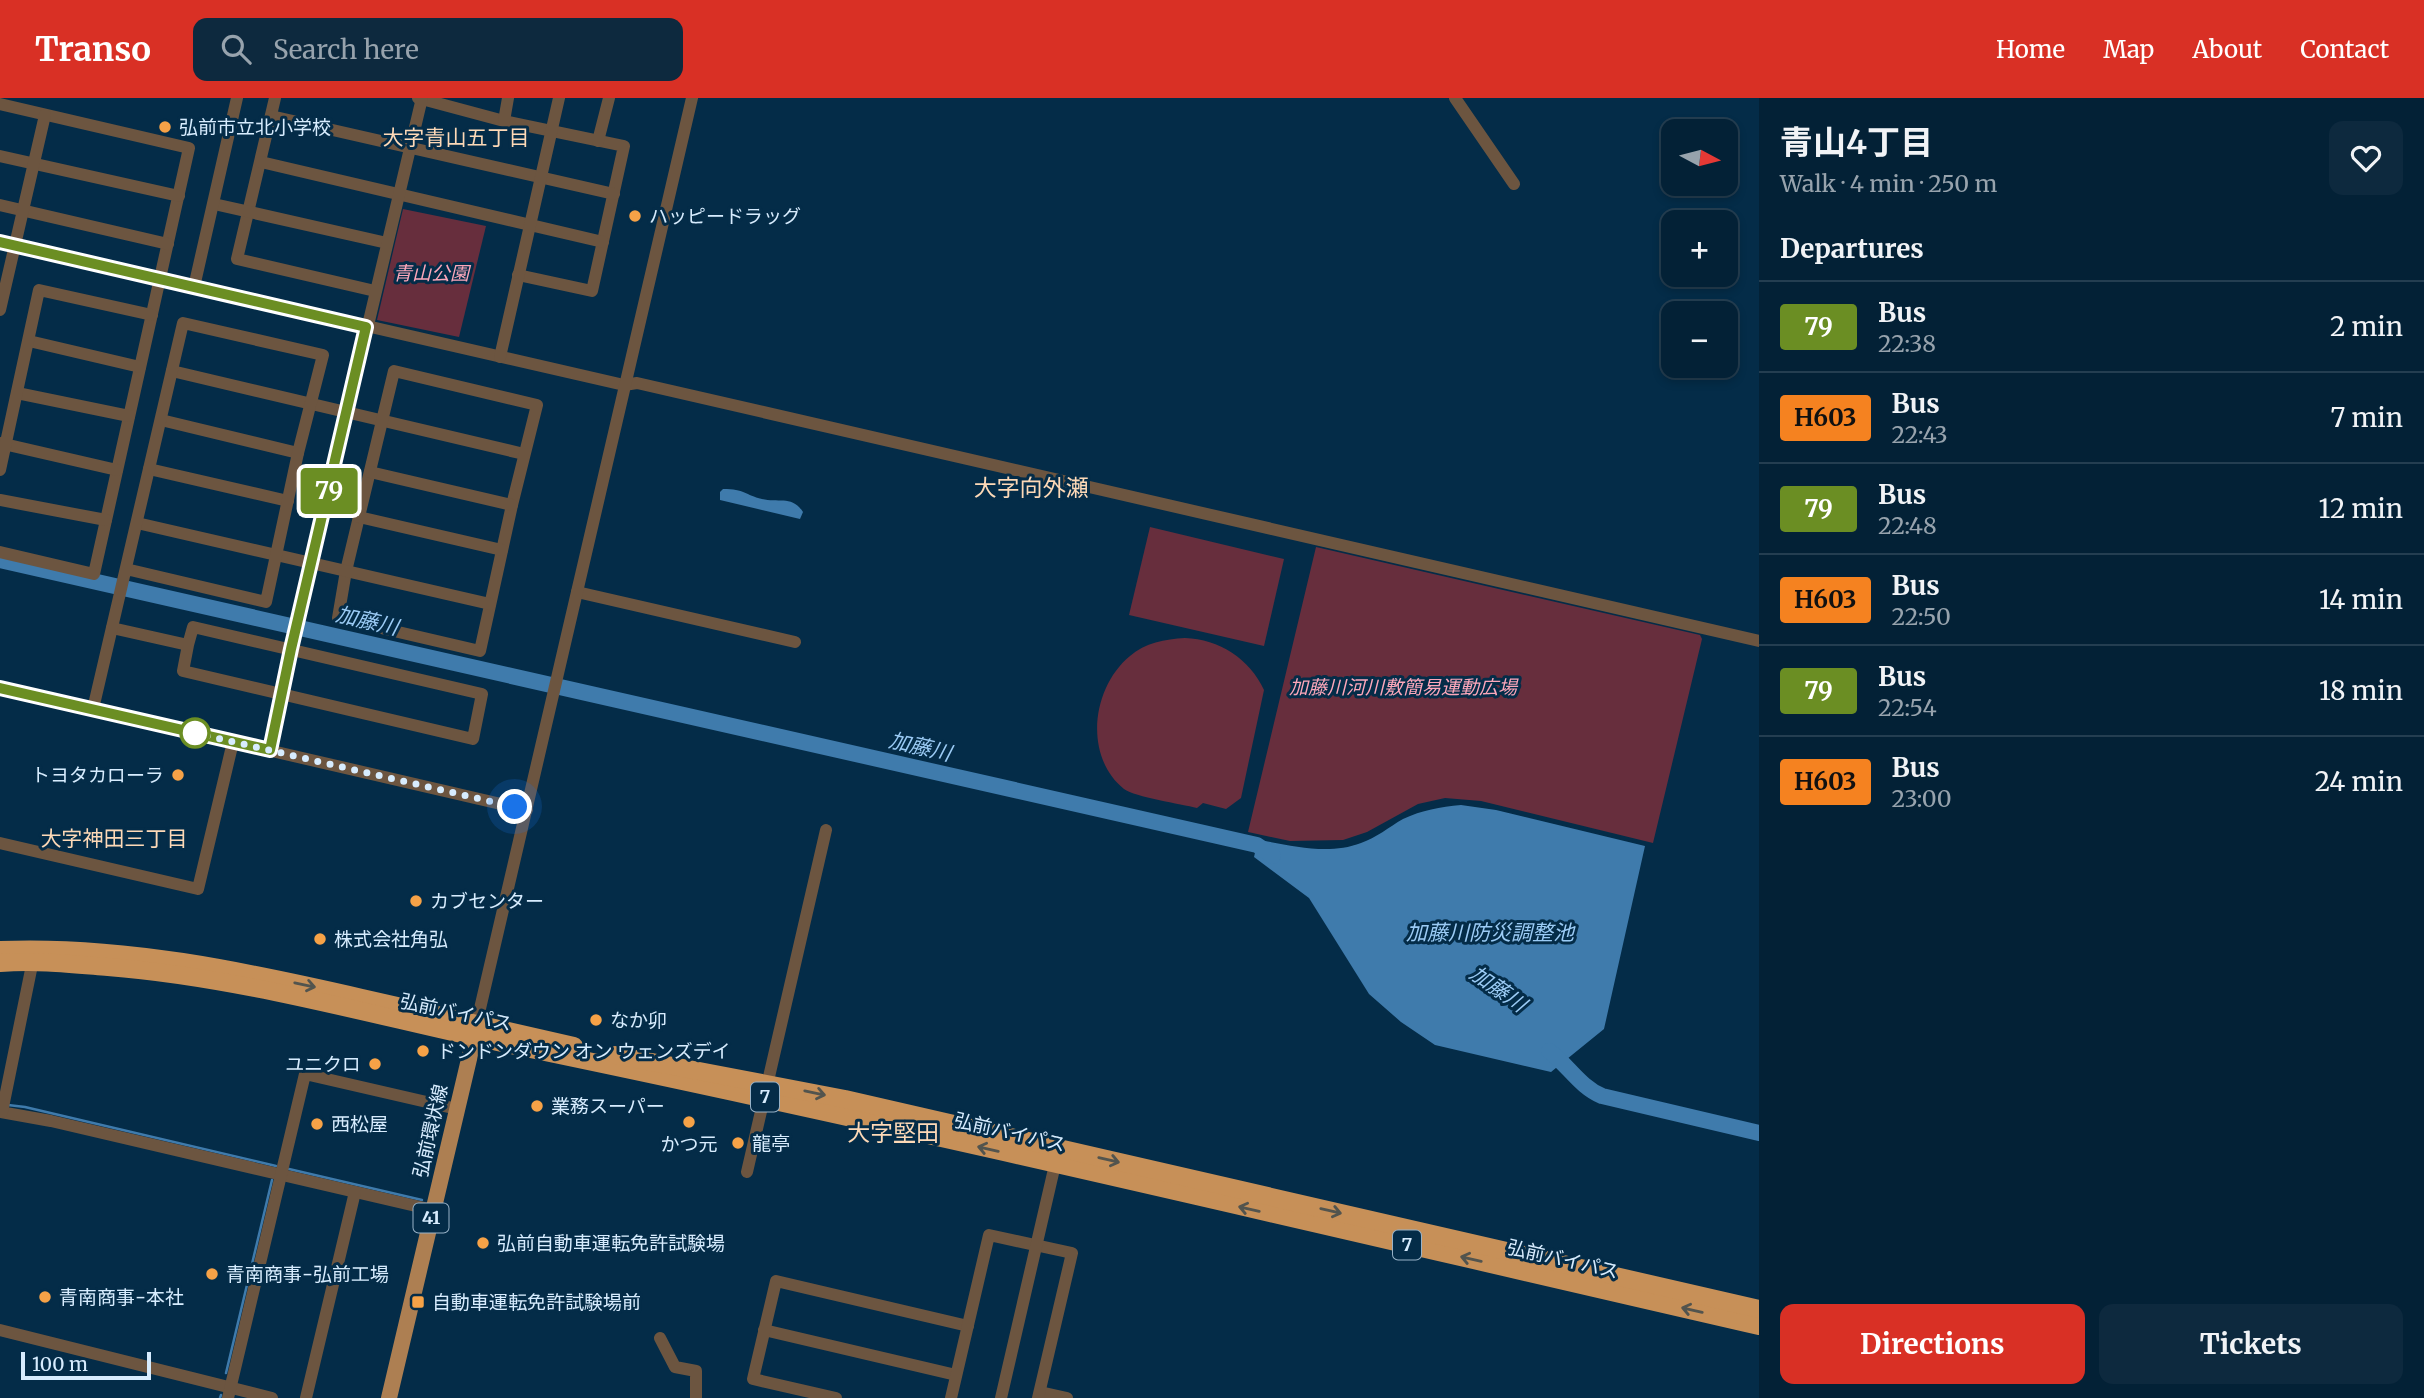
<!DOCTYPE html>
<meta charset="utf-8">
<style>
:root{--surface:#032136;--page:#0d293e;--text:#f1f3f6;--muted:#97a3ad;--line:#243e51;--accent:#d93025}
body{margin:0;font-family:Merriweather,"Noto Sans JP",serif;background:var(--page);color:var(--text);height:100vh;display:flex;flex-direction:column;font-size:26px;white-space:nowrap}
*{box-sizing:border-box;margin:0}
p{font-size:23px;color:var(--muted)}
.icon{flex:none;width:38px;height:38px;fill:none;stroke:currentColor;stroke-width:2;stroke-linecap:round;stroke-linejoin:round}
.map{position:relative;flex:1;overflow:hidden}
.drawer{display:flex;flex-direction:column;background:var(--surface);width:665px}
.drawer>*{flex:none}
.badge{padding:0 14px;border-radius:5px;font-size:24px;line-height:46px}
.needle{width:46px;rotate:97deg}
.buttons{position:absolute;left:1661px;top:21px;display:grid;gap:14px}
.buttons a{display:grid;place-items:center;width:77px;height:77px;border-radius:14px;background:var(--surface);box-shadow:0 4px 10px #0003,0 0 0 2px var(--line);font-size:35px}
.scale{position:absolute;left:21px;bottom:18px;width:130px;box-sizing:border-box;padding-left:7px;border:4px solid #d7ecfe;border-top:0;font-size:19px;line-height:24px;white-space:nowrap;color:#d7ecfe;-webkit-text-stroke:5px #042c48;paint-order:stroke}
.you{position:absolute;width:35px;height:35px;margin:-18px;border:5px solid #fff;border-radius:50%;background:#1a73e8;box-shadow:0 0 0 10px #1a73e833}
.map>.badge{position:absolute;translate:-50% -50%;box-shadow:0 0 0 4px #fff}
h2{padding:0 21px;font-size:26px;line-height:63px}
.round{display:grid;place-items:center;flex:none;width:74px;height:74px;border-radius:14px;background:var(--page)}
.summary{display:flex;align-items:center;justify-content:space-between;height:119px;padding:0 21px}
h1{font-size:33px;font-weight:700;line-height:52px}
.primary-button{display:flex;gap:14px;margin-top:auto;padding:14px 21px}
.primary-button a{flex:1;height:80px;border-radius:14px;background:var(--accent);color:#fff;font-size:28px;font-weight:700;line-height:80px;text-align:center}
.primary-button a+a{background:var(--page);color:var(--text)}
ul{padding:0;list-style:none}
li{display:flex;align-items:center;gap:21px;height:91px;padding:0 21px;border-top:2px solid var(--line)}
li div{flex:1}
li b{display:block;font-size:26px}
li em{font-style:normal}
li .badge{min-width:77px;font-weight:700;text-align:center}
header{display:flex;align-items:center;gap:42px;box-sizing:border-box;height:98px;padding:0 35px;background:var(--accent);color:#fff}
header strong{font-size:33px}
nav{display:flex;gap:38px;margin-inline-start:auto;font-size:24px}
.search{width:490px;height:63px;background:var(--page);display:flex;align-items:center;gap:18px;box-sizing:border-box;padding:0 24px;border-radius:14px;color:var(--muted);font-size:26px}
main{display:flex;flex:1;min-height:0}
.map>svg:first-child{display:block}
.green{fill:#672e3d}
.water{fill:#3f7bac}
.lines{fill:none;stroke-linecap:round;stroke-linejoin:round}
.stream{stroke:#3f7bac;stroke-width:2.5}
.river{stroke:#3f7bac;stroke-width:16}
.minor{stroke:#6c5540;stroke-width:12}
.major{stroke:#ad7f52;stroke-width:16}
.highway{stroke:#c79058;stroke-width:18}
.oneway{stroke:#52544e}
.line-casing{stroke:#fff;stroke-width:16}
.line{stroke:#6b8e23;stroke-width:10}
.walk{stroke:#d7ecfe;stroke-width:7;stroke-dasharray:0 12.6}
.poi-dot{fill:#f6a247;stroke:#042c48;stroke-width:2.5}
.stop-dot{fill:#fff;stroke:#6b8e23;stroke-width:3.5}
.labels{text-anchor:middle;stroke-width:6;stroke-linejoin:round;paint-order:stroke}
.shield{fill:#042c48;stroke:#98b2c7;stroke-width:2}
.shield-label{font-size:18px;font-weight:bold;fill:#d7ecfe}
.poi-label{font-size:19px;fill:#d7ecfe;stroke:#042c48;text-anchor:start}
.park-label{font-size:19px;font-style:italic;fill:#fca7ba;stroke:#042c48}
.street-label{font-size:19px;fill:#d7ecfe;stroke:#042c48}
.neighbourhood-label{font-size:21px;fill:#fdd9b7;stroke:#042c48}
.water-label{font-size:21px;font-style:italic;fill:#9bcbf5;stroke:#042c48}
.quarter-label{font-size:23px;fill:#fdd9b7;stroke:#042c48}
</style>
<header>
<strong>Transo</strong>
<div class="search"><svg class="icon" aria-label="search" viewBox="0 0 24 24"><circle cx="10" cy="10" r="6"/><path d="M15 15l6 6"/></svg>Search here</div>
<nav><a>Home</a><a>Map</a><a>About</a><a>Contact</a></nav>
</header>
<main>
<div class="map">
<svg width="1759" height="1300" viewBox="0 0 1759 1300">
<rect width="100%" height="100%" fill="#042c48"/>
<g class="green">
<path d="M 403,111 L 486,128 L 459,239 L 377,222 Z"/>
<path d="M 1150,429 L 1284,461 L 1264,548 L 1129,517 Z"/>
<path d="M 1316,449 L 1700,537 L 1702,541 L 1653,745 L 1481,703 L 1445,700 L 1418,706 L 1367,734 L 1343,742 L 1290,743 L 1248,734 Z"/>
<path d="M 1185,540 C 1219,541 1250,561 1264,592 L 1241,700 L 1226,711 L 1203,705 L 1197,710 C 1181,706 1135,699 1124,691 C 1083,658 1092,589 1130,558 C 1145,545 1165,541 1185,540 Z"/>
</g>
<g class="water">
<path d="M 723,391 C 745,391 745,397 762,401 C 778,405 792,397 803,414 L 800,421 L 720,402 L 720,394 Z"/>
<path d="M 1461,707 L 1496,712 L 1645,748 L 1604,931 L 1551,974 L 1435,947 L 1401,924 L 1369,896 L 1309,800 L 1254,759 L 1258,742 C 1291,747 1327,758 1361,745 C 1376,740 1389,729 1403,721 C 1422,712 1440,709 1461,707 Z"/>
</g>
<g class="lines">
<g class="stream">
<path d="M 8,1007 L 25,1009 L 276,1068"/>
<path d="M 289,1071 L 422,1102"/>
<path d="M 226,1275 L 272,1082"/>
<path d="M 220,1300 L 221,1297"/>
</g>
<g class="river">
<path d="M 0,462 L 1257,747 L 1273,758"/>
<path d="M 1549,953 C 1568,967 1580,989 1602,998 L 1759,1035"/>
</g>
<g class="minor">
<path d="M 275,0 L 237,161 L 375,193"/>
<path d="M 418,0 L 504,23 L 624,48 L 592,193 L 518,177"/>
<path d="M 1455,0 L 1514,86"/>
<path d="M 0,6 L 189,50 L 94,476 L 0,454"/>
<path d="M 271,18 L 614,96"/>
<path d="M 504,23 L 508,0"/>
<path d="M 598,43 L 609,0"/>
<path d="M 0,58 L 179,98"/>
<path d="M 261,64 L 603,144"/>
<path d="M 214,106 L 387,145"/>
<path d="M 0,107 L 168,146"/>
<path d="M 0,144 L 624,287 L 637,285 L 1759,543"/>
<path d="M 194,189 L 237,0"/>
<path d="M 0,212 L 45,17"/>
<path d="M 29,243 L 140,269"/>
<path d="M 500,259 L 559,0"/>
<path d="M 172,273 L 524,356"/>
<path d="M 394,273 L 537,307 L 512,407 L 480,553 L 338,520 L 346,473 Z"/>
<path d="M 17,295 L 129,318"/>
<path d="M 161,322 L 298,355"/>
<path d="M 0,345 L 117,372"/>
<path d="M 149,371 L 288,403"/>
<path d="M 0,372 L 39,192 L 152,217"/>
<path d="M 370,374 L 512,407"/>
<path d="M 0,402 L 106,422"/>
<path d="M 359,419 L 502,452"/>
<path d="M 137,425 L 490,506"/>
<path d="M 577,494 L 795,544"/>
<path d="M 112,530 L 188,547 L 183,573 L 473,641 L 482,596 L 193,529 L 188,547"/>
<path d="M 0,590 L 527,712"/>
<path d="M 93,611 L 183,225 L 323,257 L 298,355 L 266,504 L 126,471"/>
<path d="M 270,652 L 291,551 L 422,0"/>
<path d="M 0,745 L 198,791 L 233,644"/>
<path d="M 475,932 L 692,0"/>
<path d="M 0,1014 L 51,1023 L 433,1112"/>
<path d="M 2,1014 L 33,862"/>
<path d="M 747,1074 L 826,732"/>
<path d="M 0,1232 L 272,1300"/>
<path d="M 764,1232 L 956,1277"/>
<path d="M 660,1240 L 675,1269 L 696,1273 L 696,1300"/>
<path d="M 1040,1294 L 1067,1300"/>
<path d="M 228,1300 L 305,976 L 457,1011"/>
<path d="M 306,1300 L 355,1094"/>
<path d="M 836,1300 L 753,1281 L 776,1183 L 968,1228"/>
<path d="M 951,1300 L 989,1137 L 1072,1155 L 1038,1300"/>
<path d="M 1001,1300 L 1057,1058"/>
</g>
<path class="major" d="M 389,1300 L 474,940"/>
<g class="highway">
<path d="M 0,852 C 122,847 244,873 362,900 C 432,916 503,932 574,948"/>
<path d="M 0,865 C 37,862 72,866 108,869 C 246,880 381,920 516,948 C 932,1034 1345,1133 1759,1228"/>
<path d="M 615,957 L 845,1001 L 1759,1211"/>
</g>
</g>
<defs><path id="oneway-shaft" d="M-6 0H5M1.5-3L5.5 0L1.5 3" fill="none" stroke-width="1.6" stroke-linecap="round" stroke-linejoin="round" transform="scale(1.75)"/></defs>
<g class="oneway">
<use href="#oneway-shaft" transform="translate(305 887) rotate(12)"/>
<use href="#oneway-shaft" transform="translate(815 995) rotate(12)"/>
<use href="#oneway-shaft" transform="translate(988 1051) rotate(-167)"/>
<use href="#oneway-shaft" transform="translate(1109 1062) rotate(13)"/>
<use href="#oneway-shaft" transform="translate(1249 1111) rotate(-167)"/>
<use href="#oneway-shaft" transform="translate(1331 1113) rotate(13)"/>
<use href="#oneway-shaft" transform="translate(1471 1161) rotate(-167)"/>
<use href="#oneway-shaft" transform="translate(1692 1212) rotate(-167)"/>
</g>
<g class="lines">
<g class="line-casing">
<path id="line" d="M 0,144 L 366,229 L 291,551 L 270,652 L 0,590"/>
</g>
<use href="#line" class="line"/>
<path class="walk" d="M 195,635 L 515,709"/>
</g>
<g class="poi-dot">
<circle cx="165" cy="29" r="7"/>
<circle cx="635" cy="118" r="7"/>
<circle cx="178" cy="677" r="7"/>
<circle cx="416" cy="803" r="7"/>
<circle cx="320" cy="841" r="7"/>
<circle cx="596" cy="922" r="7"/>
<circle cx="423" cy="953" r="7"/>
<circle cx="375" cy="966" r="7"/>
<circle cx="537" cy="1008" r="7"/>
<circle cx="689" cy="1024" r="7"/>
<circle cx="317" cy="1026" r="7"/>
<circle cx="738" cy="1045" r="7"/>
<circle cx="483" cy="1145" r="7"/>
<circle cx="212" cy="1176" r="7"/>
<circle cx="45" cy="1199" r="7"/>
<rect x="411" y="1197" width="14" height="14" rx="3.5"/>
</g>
<circle class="stop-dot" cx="195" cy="635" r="14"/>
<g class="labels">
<g class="shield">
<rect x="751" y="984.5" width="28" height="29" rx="5"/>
<rect x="413.5" y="1105.5" width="35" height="29" rx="5"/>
<rect x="1393" y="1132.5" width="28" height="29" rx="5"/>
</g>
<g class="shield-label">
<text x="765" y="1005">7</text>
<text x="431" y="1126">41</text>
<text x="1407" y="1153">7</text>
</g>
<g class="poi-label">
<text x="179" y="36">弘前市立北小学校</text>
<text x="649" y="125">ハッピードラッグ</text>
<text x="164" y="684" text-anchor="end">トヨタカローラ</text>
<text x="430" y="810">カブセンター</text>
<text x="334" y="848">株式会社角弘</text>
<text x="610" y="929">なか卯</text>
<text x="437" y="960">ドンドンダウン オン ウェンズデイ</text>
<text x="361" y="973" text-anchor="end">ユニクロ</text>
<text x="551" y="1015">業務スーパー</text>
<text x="331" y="1033">西松屋</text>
<text x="752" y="1052">龍亭</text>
<text x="689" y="1053" text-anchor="middle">かつ元</text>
<text x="497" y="1152">弘前自動車運転免許試験場</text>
<text x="226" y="1183">青南商事-弘前工場</text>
<text x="59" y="1206">青南商事-本社</text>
<text x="432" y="1211">自動車運転免許試験場前</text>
</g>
<g class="park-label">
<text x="431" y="182">青山公園</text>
<text x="1403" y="596">加藤川河川敷簡易運動広場</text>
</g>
<g class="street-label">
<text transform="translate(456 914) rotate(12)" y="7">弘前バイパス</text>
<text transform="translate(430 1033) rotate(-77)" y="7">弘前環状線</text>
<text transform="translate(1010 1034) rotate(13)" y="7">弘前バイパス</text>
<text transform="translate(1563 1161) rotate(13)" y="7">弘前バイパス</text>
</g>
<g class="neighbourhood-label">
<text x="456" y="47">大字青山五丁目</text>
<text x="114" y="748">大字神田三丁目</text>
</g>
<g class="water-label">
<text transform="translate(367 523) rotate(13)" y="7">加藤川</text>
<text transform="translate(920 649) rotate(13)" y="7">加藤川</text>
<text x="1490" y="842">加藤川防災調整池</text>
<text transform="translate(1498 891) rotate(35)" y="7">加藤川</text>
</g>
<g class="quarter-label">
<text x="1031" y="398">大字向外瀬</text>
<text x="893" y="1043">大字堅田</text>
</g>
</g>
</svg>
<div class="buttons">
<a><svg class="needle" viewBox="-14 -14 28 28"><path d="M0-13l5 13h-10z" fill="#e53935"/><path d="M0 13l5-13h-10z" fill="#97a3ad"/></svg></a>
<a>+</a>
<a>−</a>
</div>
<div class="scale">100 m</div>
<div class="you" style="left:515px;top:709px"></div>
<b class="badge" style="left:329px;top:393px;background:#6b8e23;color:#fff">79</b>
</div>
<section class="drawer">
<div class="summary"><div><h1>青山4丁目</h1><p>Walk · 4 min · 250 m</p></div><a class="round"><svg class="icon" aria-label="heart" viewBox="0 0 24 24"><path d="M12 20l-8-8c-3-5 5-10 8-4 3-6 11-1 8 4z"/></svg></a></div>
<h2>Departures</h2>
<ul>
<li><span class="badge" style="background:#6b8e23;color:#fff">79</span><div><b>Bus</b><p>22:38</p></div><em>2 min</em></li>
<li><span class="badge" style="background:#f58220;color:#111">H603</span><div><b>Bus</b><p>22:43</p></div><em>7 min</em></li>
<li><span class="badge" style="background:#6b8e23;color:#fff">79</span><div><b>Bus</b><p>22:48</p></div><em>12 min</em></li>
<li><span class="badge" style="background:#f58220;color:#111">H603</span><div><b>Bus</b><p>22:50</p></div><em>14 min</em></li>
<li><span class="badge" style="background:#6b8e23;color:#fff">79</span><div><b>Bus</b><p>22:54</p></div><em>18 min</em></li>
<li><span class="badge" style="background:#f58220;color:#111">H603</span><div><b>Bus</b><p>23:00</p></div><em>24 min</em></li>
</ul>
<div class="primary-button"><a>Directions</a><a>Tickets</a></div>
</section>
</main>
